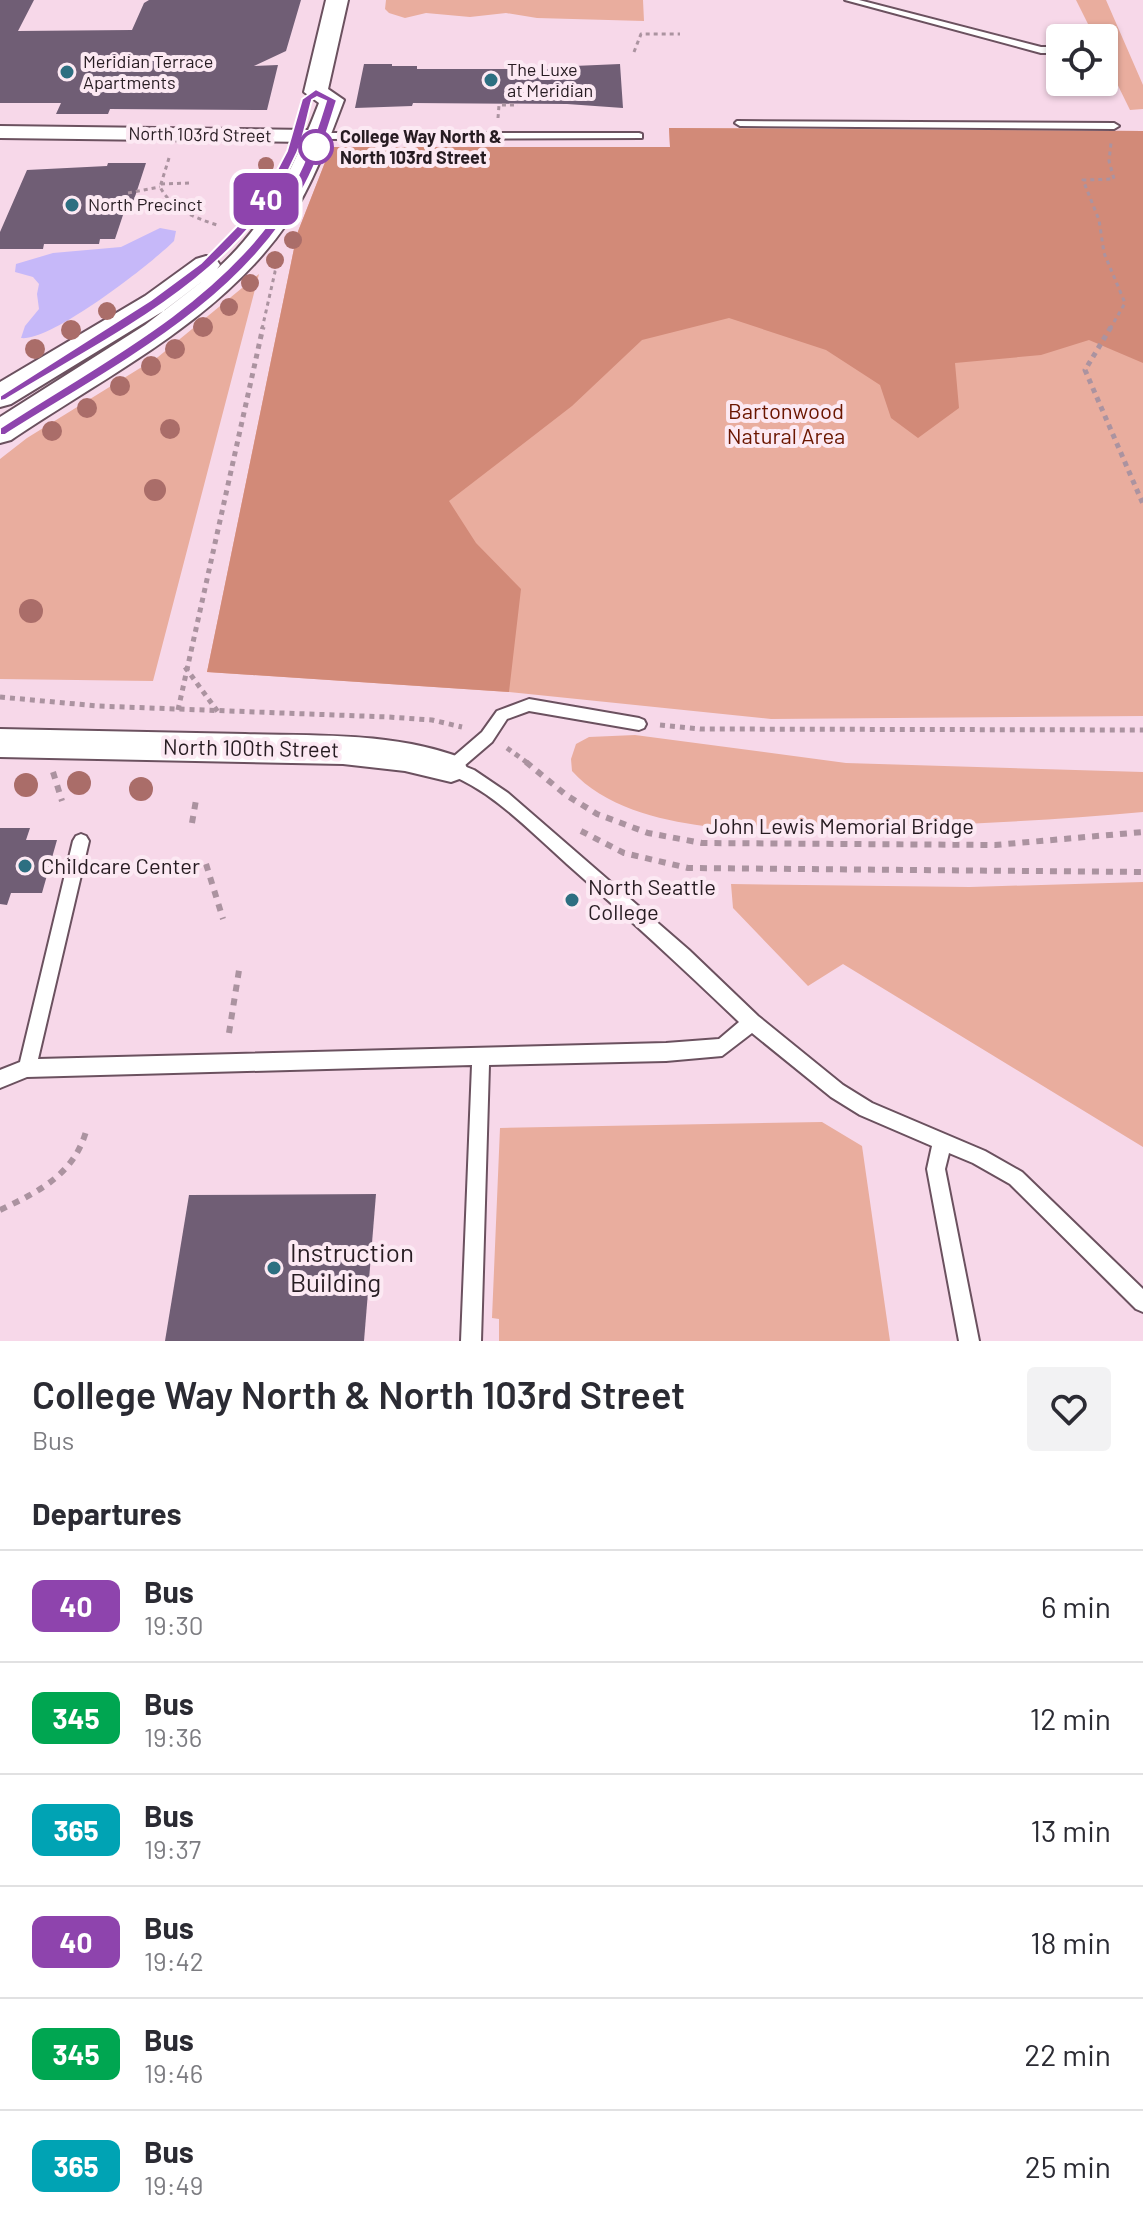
<!DOCTYPE html>
<style>
:root{--surface:#fff;--page:#f2f2f3;--text:#2b2b33;--muted:#7c7c81;--line:#e1e1e2}
body{margin:0;font-family:Barlow,sans-serif;background:var(--page);color:var(--text);height:100vh;display:flex;flex-direction:column;font-size:30px;white-space:nowrap}
*{box-sizing:border-box;margin:0}
p{font-size:26px;color:var(--muted)}
.icon{flex:none;width:44px;height:44px;fill:none;stroke:currentColor;stroke-width:2;stroke-linecap:round;stroke-linejoin:round}
.map{position:relative;height:1341px;overflow:hidden}
.panel{display:flex;flex-direction:column;background:var(--surface);flex:1}
.panel>*{flex:none}
.badge{padding:0 16px;border-radius:12px;font-size:28px;line-height:52px}
.controls{position:absolute;left:1046px;top:24px;display:grid;gap:16px}
.controls a{display:grid;place-items:center;width:72px;height:72px;border-radius:8px;background:var(--surface);box-shadow:0 2px 6px #0004;font-size:40px}
.map>.badge{position:absolute;translate:-50% -50%;box-shadow:0 0 0 4px #fff}
h2{padding:0 32px;font-size:30px;line-height:72px}
.round{display:grid;place-items:center;flex:none;width:84px;height:84px;border-radius:8px;background:var(--page)}
.headline{display:flex;align-items:center;justify-content:space-between;height:136px;padding:0 32px}
h1{font-size:38px;font-weight:600;line-height:60px}
ul{padding:0;list-style:none}
li{display:flex;align-items:center;gap:24px;height:112px;padding:0 32px;border-top:2px solid var(--line)}
li div{flex:1}
li b{display:block;font-size:30px}
li em{font-style:normal}
li .badge{min-width:88px;font-weight:700;text-align:center}
.map>svg:first-child{display:block}
.green{fill:#e9ad9e}
.forest{fill:#d28a78}
.water{fill:#c6b8f9}
.building{fill:#705e75}
.lines{fill:none;stroke-linecap:round;stroke-linejoin:round}
.service-casing{stroke:#6b515f;stroke-width:4}
.minor-casing{stroke:#6b515f;stroke-width:4}
.tertiary-casing{stroke:#6b515f;stroke-width:4}
.path-far2{stroke:#ab93a0;stroke-width:3;stroke-dasharray:4 4;stroke-linecap:butt}
.path-far1{stroke:#ab93a0;stroke-width:5;stroke-dasharray:5 5;stroke-linecap:butt}
.path{stroke:#ab93a0;stroke-width:6;stroke-dasharray:7 7;stroke-linecap:butt}
.service{fill:#fff;fill-rule:evenodd}
.minor{fill:#fff;fill-rule:evenodd}
.tertiary{fill:#fff;fill-rule:evenodd}
.tree{fill:#aa6d69}
.line{fill:#8e44ad;stroke:#fff;stroke-width:2}
.poi-dot{fill:#2d6f81;stroke:#fce9f3;stroke-width:3}
.stop-dot{fill:#fff;stroke:#8e44ad;stroke-width:4}
.labels{text-anchor:middle;stroke-width:8;stroke-linejoin:round;paint-order:stroke}
.far-poi-label{font-size:18px;fill:#271c22;stroke:#fce9f3;text-anchor:start}
.far-street-label{font-size:18px;fill:#271c22;stroke:#fce9f3}
.far-stop-label{font-size:18px;font-weight:bold;fill:#271c22;stroke:#fce9f3;text-anchor:start}
.park-label{font-size:22px;fill:#6b1600;stroke:#fce9f3}
.street-label{font-size:22px;fill:#271c22;stroke:#fce9f3}
.poi-label{font-size:22px;fill:#271c22;stroke:#fce9f3;text-anchor:start}
.near-poi-label{font-size:26px;fill:#271c22;stroke:#fce9f3;text-anchor:start}
</style>
<div class="map">
<svg width="1143" height="1341" viewBox="0 0 1143 1341">
<rect width="100%" height="100%" fill="#f7d8e9"/>
<g class="green">
<path d="M 386,0 L 643,0 L 644,21 L 537,18 L 506,13 L 470,17 L 426,13 L 405,18 L 389,13 L 385,9 Z"/>
<path d="M 1076,0 L 1106,0 L 1143,85 L 1143,109 L 1130,110 L 1104,57 L 1104,38 L 1095,38 Z"/>
<path d="M 669,128 L 1143,131 L 1143,716 L 771,719 L 509,692 L 207,672 L 297,234 L 331,147 L 670,147 Z"/>
<path d="M 259,274 L 153,681 L 0,679 L 0,459 L 27,438 L 158,357 Z"/>
<path d="M 635,735 L 846,763 L 1143,772 L 1143,812 C 1043,821 944,826 844,827 C 798,828 750,832 704,826 C 658,820 603,806 572,771 L 571,759 L 576,744 L 589,737 Z"/>
<path d="M 1143,882 L 1143,1147 L 843,964 L 808,986 L 733,908 L 731,884 L 970,887 Z"/>
<path d="M 822,1122 L 862,1146 L 890,1341 L 499,1341 L 499,1319 L 492,1318 L 500,1128 Z"/>
</g>
<path class="forest" d="M 669,128 L 1143,131 L 1143,363 L 1089,340 L 1041,355 L 955,363 L 959,408 L 918,438 L 891,418 L 880,385 L 826,350 L 729,318 L 642,340 L 572,406 L 449,501 L 476,543 L 521,589 L 509,692 L 207,672 L 297,234 L 331,147 L 670,147 Z"/>
<path class="water" d="M 160,228 L 176,231 L 174,241 C 151,264 51,342 21,338 L 25,326 L 39,309 L 37,294 L 39,284 L 33,277 L 15,272 L 16,264 L 53,253 L 121,247 Z"/>
<g class="building">
<path d="M 0,0 L 34,0 L 18,31 L 132,30 L 144,3 L 149,0 L 301,0 L 286,51 L 254,66 L 278,65 L 267,110 L 110,109 L 108,114 L 56,114 L 61,103 L 0,103 Z"/>
<path d="M 364,64 L 392,64 L 392,66 L 417,66 L 417,69 L 574,69 L 574,66 L 620,64 L 623,108 L 567,104 L 413,103 L 412,106 L 355,108 Z"/>
<path d="M 108,163 L 146,163 L 130,212 L 123,215 L 115,239 L 100,239 L 99,244 L 44,244 L 43,249 L 0,249 L 0,232 L 27,170 L 107,166 Z"/>
<path d="M 0,828 L 30,828 L 26,840 L 57,840 L 42,893 L 11,893 L 7,905 L 0,904 Z"/>
<path d="M 376,1194 L 364,1341 L 165,1341 L 189,1195 Z"/>
</g>
<g class="lines">
<g class="service-casing">
<g id="service">
<path d="M 845,0 L 859,0 L 1041,47 L 1060,47 L 1060,53 L 1041,53 Z"/>
<path d="M 737,121 L 1114,123 L 1119,126 L 1114,129 L 740,126 L 735,123 Z"/>
<path d="M 639,133 L 642,134 L 642,138 L 313,139 L 308,136 L 313,133 Z"/>
<path d="M 529,699 L 639,718 L 644,720 L 646,724 L 644,728 L 639,730 L 529,711 L 507,719 L 492,742 L 464,766 L 474,770 L 508,793 L 689,950 L 758,1016 L 843,1085 L 872,1103 L 985,1151 L 1022,1172 L 1143,1289 L 1143,1312 L 1136,1309 L 1010,1184 L 973,1163 L 949,1153 L 945,1169 L 979,1341 L 959,1341 L 927,1169 L 932,1146 L 860,1115 L 831,1097 L 752,1033 L 722,1056 L 666,1061 L 489,1065 L 481,1341 L 461,1341 L 472,1065 L 27,1077 L 0,1088 L 0,1070 L 20,1062 L 73,841 L 76,836 L 81,834 L 86,836 L 89,841 L 38,1059 L 666,1043 L 719,1039 L 739,1022 C 683,968 626,916 567,864 C 530,831 493,791 446,773 L 444,768 L 446,763 L 482,732 L 497,711 Z"/>
</g>
</g>
<g class="minor-casing">
<g id="minor">
<path d="M 0,126 L 309,130 L 319,136 L 309,142 L 0,138 Z"/>
<path d="M 0,729 C 82,731 163,732 245,734 C 317,736 393,732 462,758 L 467,768 L 462,778 L 451,782 L 405,771 L 343,764 L 0,757 Z"/>
</g>
</g>
<g class="tertiary-casing">
<path id="tertiary" d="M 326,0 L 348,0 L 328,89 L 344,100 C 328,142 313,184 288,222 C 221,320 107,375 11,440 L 0,443 L 0,417 L 145,325 L 208,277 L 165,310 L 11,404 L 0,407 L 0,382 L 145,296 L 196,259 L 206,256 L 216,259 L 220,265 L 217,269 C 268,223 295,165 319,103 L 304,92 Z"/>
</g>
<g class="path-far2">
<path d="M 634,52 L 641,34 L 680,34"/>
<path d="M 498,118 L 499,105 L 518,105"/>
<path d="M 169,158 L 160,187 C 173,210 193,217 217,225"/>
<path d="M 161,184 L 192,183"/>
<path d="M 128,193 L 160,187"/>
<path d="M 262,329 L 275,272 L 270,271"/>
<path d="M 1110,329 L 1125,303 L 1104,253 L 1099,220 L 1083,180 L 1114,179 L 1109,161 L 1111,143"/>
</g>
<g class="path-far1">
<path d="M 1111,327 L 1085,370 L 1143,504"/>
<path d="M 185,667 L 218,712"/>
<path d="M 0,697 L 98,706 L 388,717 L 432,720 L 462,727"/>
<path d="M 178,710 L 263,327"/>
<path d="M 660,725 L 700,729 L 1143,730"/>
<path d="M 507,748 L 529,764"/>
</g>
<g class="path">
<path d="M 526,762 L 566,795 L 597,814 L 648,833 L 702,843 L 995,845 L 1143,832"/>
<path d="M 53,772 L 62,801"/>
<path d="M 192,823 L 196,800"/>
<path d="M 581,831 L 624,853 L 688,868 L 1143,872"/>
<path d="M 206,864 L 223,919"/>
<path d="M 229,1033 L 240,964"/>
<path d="M 0,1210 C 40,1191 75,1174 87,1128"/>
</g>
<use href="#service" class="service"/>
<use href="#minor" class="minor"/>
<use href="#tertiary" class="tertiary"/>
</g>
<g class="tree">
<circle cx="266" cy="165" r="8"/>
<circle cx="293" cy="240" r="9"/>
<circle cx="275" cy="260" r="9"/>
<circle cx="250" cy="283" r="9"/>
<circle cx="229" cy="307" r="9"/>
<circle cx="107" cy="311" r="9"/>
<circle cx="203" cy="327" r="10"/>
<circle cx="71" cy="330" r="10"/>
<circle cx="35" cy="349" r="10"/>
<circle cx="175" cy="349" r="10"/>
<circle cx="151" cy="366" r="10"/>
<circle cx="120" cy="386" r="10"/>
<circle cx="87" cy="408" r="10"/>
<circle cx="170" cy="429" r="10"/>
<circle cx="52" cy="431" r="10"/>
<circle cx="155" cy="490" r="11"/>
<circle cx="31" cy="611" r="12"/>
<circle cx="79" cy="783" r="12"/>
<circle cx="26" cy="785" r="12"/>
<circle cx="141" cy="789" r="12"/>
</g>
<path class="line" d="M 316,89 L 337,100 C 328,129 319,159 305,185 C 243,303 112,367 5,435 L 0,435 L 0,428 C 90,369 200,314 269,223 C 297,187 313,144 326,101 L 317,97 L 312,100 C 307,117 304,137 297,153 C 243,275 113,334 5,400 L 0,401 L 0,396 L 151,300 L 201,263 L 250,213 L 266,191 L 287,151 L 302,99 Z"/>
<g class="poi-dot">
<circle cx="67" cy="72" r="8"/>
<circle cx="491" cy="80" r="8"/>
<circle cx="72" cy="205" r="8"/>
<circle cx="25" cy="866" r="8"/>
<circle cx="572" cy="900" r="8"/>
<circle cx="274" cy="1268" r="8"/>
</g>
<circle class="stop-dot" cx="316" cy="147" r="16"/>
<g class="labels">
<g class="far-poi-label">
<text x="83" y="68">Meridian Terrace<tspan x="83" dy="21">Apartments</tspan></text>
<text x="507" y="76">The Luxe<tspan x="507" dy="21">at Meridian</tspan></text>
<text x="88" y="211">North Precinct</text>
</g>
<g class="far-street-label">
<text transform="translate(200 135) rotate(1)" y="6">North 103rd Street</text>
</g>
<g class="far-stop-label">
<text x="340" y="143">College Way North &amp;<tspan x="340" dy="21">North 103rd Street</tspan></text>
</g>
<g class="park-label">
<text x="786" y="419">Bartonwood<tspan x="786" dy="25">Natural Area</tspan></text>
</g>
<g class="street-label">
<text transform="translate(251 748) rotate(1)" y="8">North 100th Street</text>
<text x="840" y="834">John Lewis Memorial Bridge</text>
</g>
<g class="poi-label">
<text x="41" y="874">Childcare Center</text>
<text x="588" y="895">North Seattle<tspan x="588" dy="25">College</tspan></text>
</g>
<g class="near-poi-label">
<text x="290" y="1262">Instruction<tspan x="290" dy="30">Building</tspan></text>
</g>
</g>
</svg>
<div class="controls">
<a><svg class="icon" aria-label="locate" viewBox="0 0 24 24"><circle cx="12" cy="12" r="6"/><path d="M12 2v4M12 18v4M2 12h4M18 12h4"/></svg></a>
</div>
<b class="badge" style="left:266px;top:199px;background:#8e44ad;color:#fff">40</b>
</div>
<section class="panel">
<div class="headline"><div><h1>College Way North &amp; North 103rd Street</h1><p>Bus</p></div><a class="round"><svg class="icon" aria-label="heart" viewBox="0 0 24 24"><path d="M12 20l-8-8c-3-5 5-10 8-4 3-6 11-1 8 4z"/></svg></a></div>
<h2>Departures</h2>
<ul>
<li><span class="badge" style="background:#8e44ad;color:#fff">40</span><div><b>Bus</b><p>19:30</p></div><em>6 min</em></li>
<li><span class="badge" style="background:#00a651;color:#fff">345</span><div><b>Bus</b><p>19:36</p></div><em>12 min</em></li>
<li><span class="badge" style="background:#00a3b4;color:#fff">365</span><div><b>Bus</b><p>19:37</p></div><em>13 min</em></li>
<li><span class="badge" style="background:#8e44ad;color:#fff">40</span><div><b>Bus</b><p>19:42</p></div><em>18 min</em></li>
<li><span class="badge" style="background:#00a651;color:#fff">345</span><div><b>Bus</b><p>19:46</p></div><em>22 min</em></li>
<li><span class="badge" style="background:#00a3b4;color:#fff">365</span><div><b>Bus</b><p>19:49</p></div><em>25 min</em></li>
</ul>
</section>
